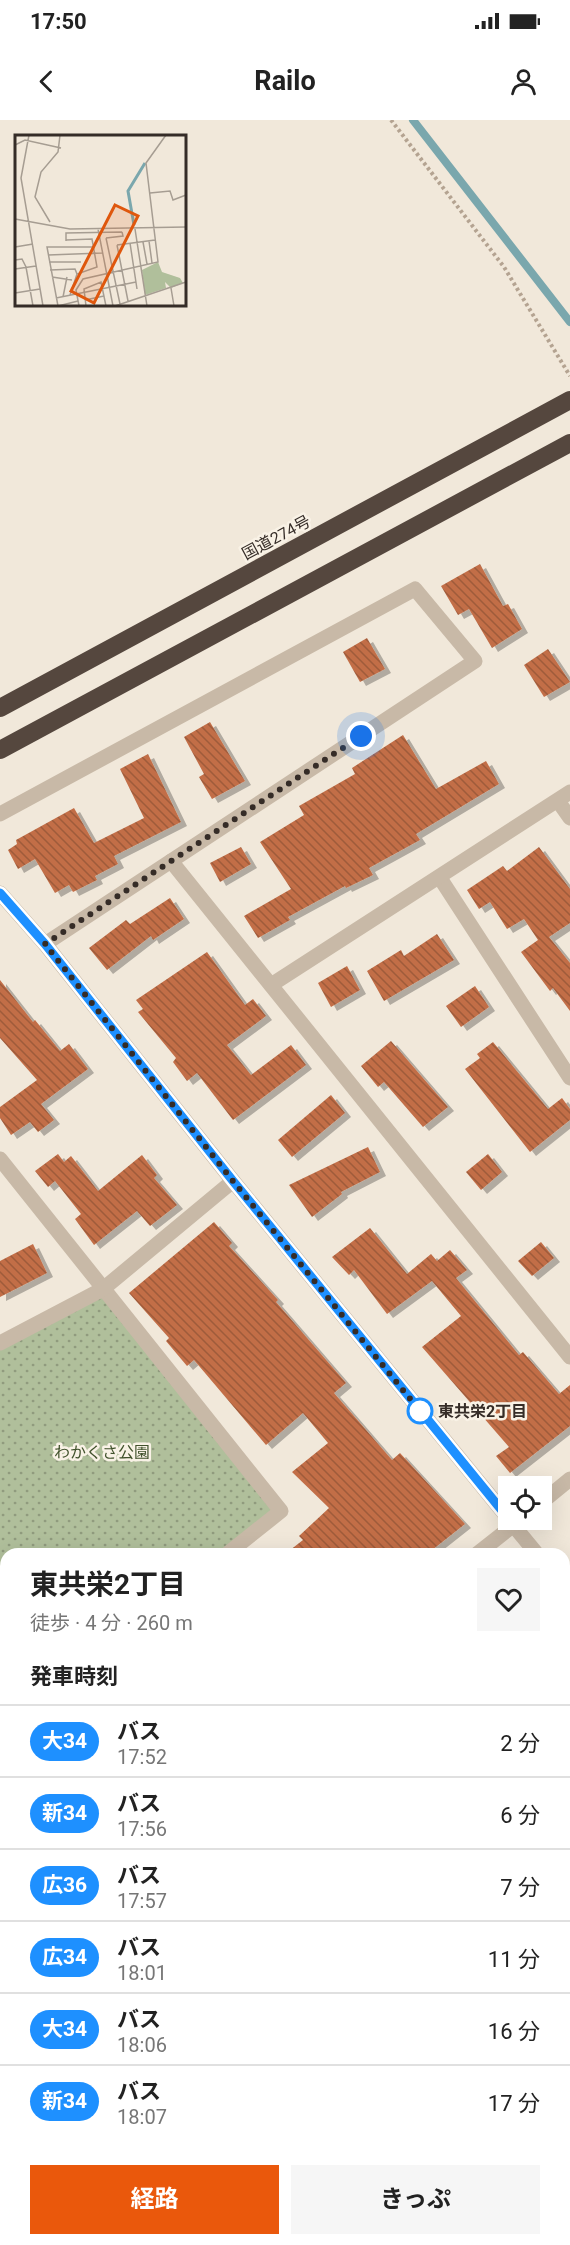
<!DOCTYPE html>
<html lang="ja">
<meta charset="utf-8">
<style>
:root{--surface:#fff;--page:#f6f6f6;--text:#222;--muted:#767676;--line:#e0e0e0;--accent:#ea580c}
body{margin:0;font-family:Roboto,"Noto Sans JP",sans-serif;background:var(--page);color:var(--text);height:100vh;display:flex;flex-direction:column;font-size:22px;white-space:nowrap}
*{box-sizing:border-box;margin:0}
p{font-size:20px;color:var(--muted)}
.icon{flex:none;width:33px;height:33px;fill:none;stroke:currentColor;stroke-width:2;stroke-linecap:round;stroke-linejoin:round}
.map{position:relative;flex:1;overflow:hidden}
.panel{position:absolute;left:0px;top:1428px;width:570px;height:698px;display:flex;flex-direction:column;background:var(--surface);border-radius:18px 18px 0 0;box-shadow:0 6px 24px #0002}
.panel>*{flex:none}
.badge{padding:0 12px;border-radius:20px;font-size:21px;line-height:39px}
.fabs{position:absolute;left:498px;top:1356px;display:grid;gap:12px}
.fabs a{display:grid;place-items:center;width:54px;height:54px;border-radius:0px;background:var(--surface);box-shadow:0 6px 24px #0002;font-size:30px}
.you{position:absolute;width:30px;height:30px;margin:-15px;border:4px solid #fff;border-radius:50%;background:#1a73e8;box-shadow:0 0 0 9px #1a73e833}
.map>.badge{position:absolute;translate:-50% -50%;box-shadow:0 0 0 3px #fff}
h2{padding:0 30px;font-size:22px;line-height:54px}
.round{display:grid;place-items:center;flex:none;width:63px;height:63px;border-radius:0px;background:var(--page)}
.headline{display:flex;align-items:center;justify-content:space-between;height:102px;padding:0 30px}
h1{font-size:28px;font-weight:700;line-height:45px}
.primary-button{display:flex;gap:12px;margin-top:auto;padding:12px 30px}
.primary-button a{flex:1;height:69px;border-radius:0px;background:var(--accent);color:#fff;font-size:24px;font-weight:700;line-height:69px;text-align:center}
.primary-button a+a{background:var(--page);color:var(--text)}
ul{padding:0;list-style:none}
li{display:flex;align-items:center;gap:18px;height:72px;padding:0 30px;border-top:2px solid var(--line)}
li div{flex:1}
li b{display:block;font-size:22px}
li em{font-style:normal}
li .badge{min-width:66px;font-weight:700;text-align:center}
.status{display:flex;justify-content:space-between;align-items:center;height:42px;padding:0 30px;background:var(--surface);direction:ltr}
.status svg{height:16px;fill:currentColor}
header{display:flex;justify-content:space-between;align-items:center;height:78px;padding:0 30px;background:var(--surface);font-size:27px;font-weight:700}
.map>svg:first-child{display:block}
.grass{fill:url(#grass-dots)}
.lines{fill:none;stroke-linecap:round;stroke-linejoin:round}
.stream{stroke:#7aa7ad;stroke-width:8}
.building{fill:url(#building-back-hatch);filter:url(#shadow)}
.path{stroke:#b4a391;stroke-width:4;stroke-dasharray:3 3;stroke-linecap:butt}
.minor{stroke:#c8b9a7;stroke-width:15}
.highway{stroke:#55473e;stroke-width:18}
.line-casing{stroke:#fff;stroke-width:14}
.line{stroke:#1e90ff;stroke-width:9}
.walk{stroke:#352c27;stroke-width:6;stroke-dasharray:0 10.8}
.stop-dot{fill:#fff;stroke:#1e90ff;stroke-width:3}
.labels{text-anchor:middle;stroke-width:5;stroke-linejoin:round;paint-order:stroke}
.street-label{font-size:16px;fill:#352c27;stroke:#f9f2e6}
.stop-label{font-size:16px;font-weight:bold;fill:#352c27;stroke:#f9f2e6;text-anchor:start}
.park-label{font-size:16px;fill:#41522c;stroke:#f9f2e6}
.inset-river{fill:none;stroke:#7aa7ad;stroke-width:3}
.inset-road{fill:none;stroke:#a69d92;stroke-width:1.5}
.view{fill:#df570d;fill-opacity:0.15;stroke:#df570d;stroke-width:3}
.inset-edge{fill:none;stroke:#352c27;stroke-width:3}
</style>
<div class="status"><b>17:50</b><svg viewBox="0 0 49 12"><path d="M0 12V9h3v3zM5 12V6h3v6zM10 12V3h3v9zM15 12V0h3v12zM26 1h20v11H26zM47 4h2v5h-2z"/></svg></div>
<header><svg class="icon" aria-label="back" viewBox="0 0 24 24"><path d="M15 5l-7 7 7 7"/></svg>Railo<svg class="icon" aria-label="person" viewBox="0 0 24 24"><circle cx="12" cy="8" r="4"/><path d="M4 21q1-7 8-7t8 7"/></svg></header>
<div class="map">
<svg width="570" height="2125" viewBox="0 0 570 2125">
<defs>
<pattern id="grass-dots" width="8" height="8" patternUnits="userSpaceOnUse" patternTransform="scale(1.5)"><rect width="8" height="8" fill="#b0bf9b"/><path d="M2 2h.1M6 6h.1" fill="none" stroke="#909b7e" stroke-width="1.8" stroke-linecap="round"/></pattern>
<pattern id="building-back-hatch" width="6" height="6" patternUnits="userSpaceOnUse" patternTransform="scale(1.5)"><rect width="6" height="6" fill="#c26e47"/><path d="M-1 5l2 2M0 0l6 6M5-1l2 2" fill="none" stroke="#9e5b3b"/></pattern>
<filter id="shadow"><feDropShadow dx="6" dy="4" stdDeviation="0" flood-color="#0004"/></filter>
</defs>
<rect width="100%" height="100%" fill="#f1e8da"/>
<path class="grass" d="M 103,1169 L 281,1391 L 227,1434 L 6,1434 L 6,1536 L 0,1530 L 0,1223 Z"/>
<g class="lines">
<path class="stream" d="M 413,0 L 570,202"/>
</g>
<g class="building">
<path d="M 480,444 L 503,486 L 508,484 L 522,509 L 492,528 L 469,489 L 458,495 L 441,466 Z"/>
<path d="M 367,518 L 385,549 L 360,562 L 343,532 Z"/>
<path d="M 548,529 L 570,562 L 544,577 L 524,545 Z"/>
<path d="M 210,602 L 245,661 L 212,679 L 199,657 L 204,654 L 184,617 Z"/>
<path d="M 403,615 L 436,669 L 486,641 L 499,664 L 416,714 L 420,720 L 369,748 L 373,755 L 346,768 L 345,766 L 288,797 L 290,800 L 258,818 L 244,796 L 291,769 L 260,722 L 304,695 L 299,686 L 355,654 L 352,648 Z"/>
<path d="M 148,634 L 181,702 L 114,736 L 118,744 L 95,756 L 97,760 L 73,772 L 69,765 L 55,773 L 35,739 L 18,749 L 8,730 L 17,724 L 16,720 L 74,688 L 94,723 L 144,698 L 120,649 Z"/>
<path d="M 241,727 L 251,744 L 220,762 L 210,743 Z"/>
<path d="M 539,727 L 570,769 L 570,803 L 549,817 L 570,843 L 570,891 L 553,868 L 550,871 L 521,832 L 538,820 L 524,799 L 507,809 L 490,782 L 479,789 L 467,770 L 503,746 L 507,751 Z"/>
<path d="M 170,778 L 184,799 L 153,820 L 151,816 L 107,850 L 89,828 L 126,800 L 130,804 Z"/>
<path d="M 437,814 L 454,840 L 384,881 L 367,851 L 401,830 L 404,836 Z"/>
<path d="M 207,832 L 245,885 L 253,879 L 266,896 L 227,925 L 251,955 L 291,925 L 306,945 L 233,1000 L 197,953 L 187,961 L 173,942 L 176,938 L 138,892 L 143,889 L 136,880 Z"/>
<path d="M 347,846 L 360,870 L 331,887 L 318,863 Z"/>
<path d="M 0,860 L 33,902 L 35,900 L 60,931 L 69,924 L 88,949 L 41,984 L 54,1000 L 38,1012 L 30,1002 L 11,1015 L 0,998 L 0,987 L 37,960 L 0,918 Z"/>
<path d="M 475,866 L 489,887 L 461,907 L 446,886 Z"/>
<path d="M 391,921 L 448,987 L 423,1007 L 384,962 L 378,967 L 361,946 Z"/>
<path d="M 493,922 L 548,989 L 562,978 L 570,989 L 570,1000 L 530,1032 L 465,949 L 480,938 L 477,934 Z"/>
<path d="M 331,975 L 345,993 L 292,1037 L 278,1020 Z"/>
<path d="M 368,1027 L 380,1052 L 341,1072 L 342,1074 L 312,1097 L 289,1065 Z"/>
<path d="M 58,1034 L 64,1042 L 71,1036 L 98,1071 L 142,1035 L 157,1055 L 154,1058 L 177,1085 L 150,1106 L 137,1091 L 94,1125 L 75,1099 L 81,1094 L 55,1061 L 48,1067 L 35,1051 Z"/>
<path d="M 488,1034 L 502,1052 L 481,1070 L 466,1052 Z"/>
<path d="M 214,1102 L 232,1123 L 229,1126 L 278,1180 L 276,1182 L 346,1263 L 334,1273 L 392,1340 L 400,1333 L 465,1404 L 427,1434 L 285,1434 L 303,1420 L 299,1416 L 329,1388 L 292,1352 L 328,1323 L 303,1293 L 266,1325 L 194,1240 L 187,1246 L 166,1221 L 169,1218 L 129,1173 Z"/>
<path d="M 370,1108 L 407,1154 L 431,1134 L 437,1141 L 450,1130 L 467,1150 L 456,1158 L 519,1235 L 523,1232 L 559,1274 L 570,1265 L 570,1306 L 510,1353 L 496,1336 L 509,1327 L 422,1227 L 461,1196 L 432,1161 L 387,1194 L 354,1150 L 349,1155 L 332,1137 Z"/>
<path d="M 541,1122 L 554,1138 L 532,1156 L 518,1141 Z"/>
<path d="M 33,1124 L 47,1153 L 0,1177 L 0,1141 Z"/>
</g>
<g class="lines">
<path class="path" d="M 391,0 L 504,147 L 570,256"/>
<g class="minor">
<path d="M 558,681 L 570,698"/>
<path d="M 0,694 L 415,469 L 475,541 L 45,824"/>
<path d="M 171,741 L 570,1237"/>
<path d="M 440,758 L 570,958"/>
<path d="M 0,773 L 45,824 L 233,1061 L 508,1398"/>
<path d="M 271,865 L 570,672"/>
<path d="M 0,1039 L 281,1391 L 227,1434"/>
<path d="M 0,1223 L 103,1169 L 233,1061"/>
<path d="M 542,1382 L 570,1359"/>
<path d="M 509,1400 L 537,1434"/>
<path d="M 477,1434 L 520,1400"/>
<path d="M 564,1469 L 570,1476"/>
<path d="M 0,1530 L 6,1536"/>
<path d="M 0,1636 L 6,1629"/>
<path d="M 564,1733 L 570,1741"/>
<path d="M 564,1792 L 570,1788"/>
<path d="M 564,2004 L 570,1999"/>
<path d="M 326,2120 L 331,2125"/>
<path d="M 139,2125 L 146,2120"/>
<path d="M 418,2125 L 425,2120"/>
</g>
<g class="highway">
<path d="M 0,588 L 570,280"/>
<path d="M 0,630 L 570,323"/>
</g>
</g>
<g class="lines">
<g class="line-casing">
<path id="line" d="M 0,773 L 45,824 L 233,1061 L 508,1398"/>
</g>
<use href="#line" class="line"/>
<path class="walk" d="M 361,616 L 45,824 L 233,1061 L 420,1291"/>
</g>
<circle class="stop-dot" cx="420" cy="1291" r="12"/>
<g class="labels">
<g class="street-label">
<text transform="translate(276 417) rotate(-28)" y="6">国道274号</text>
</g>
<g class="stop-label">
<text x="438" y="1297">東共栄2丁目</text>
</g>
<g class="park-label">
<text x="102" y="1338">わかくさ公園</text>
</g>
</g>
<g transform="translate(15 15)">
<rect width="171" height="171" fill="#f1e8da"/>
<path d="M 143,127 L 147,137 L 165,143 L 168,148 L 156,153 L 150,147 L 151,153 L 130,160 L 127,135 Z" fill="#b0bf9b"/>
<path class="inset-river" d="M 119,90 L 113,56 L 130,28"/>
<path class="inset-road" d="M 14,0 L 6,43 L 28,171M 0,10 L 10,5 L 46,13M 135,58 L 155,56 L 158,65 L 171,60M 0,84 L 55,94 L 171,92M 35,87 L 20,62 L 26,37 L 43,17 L 45,0M 83,94 L 98,171M 120,94 L 132,171M 91,103 L 105,169M 91,103 L 108,101 L 107,97M 51,105 L 77,104 L 82,132 L 62,139 L 55,160M 51,106 L 51,98 L 107,97M 134,106 L 137,128M 128,107 L 132,129M 115,108 L 122,154M 102,110 L 113,166M 102,110 L 140,105M 0,112 L 18,109M 33,120 L 87,118M 0,125 L 7,124 L 11,132 L 18,171M 34,127 L 66,127M 0,134 L 21,131M 35,135 L 60,134 L 62,139M 37,142 L 57,145M 156,153 L 159,171M 0,158 L 25,154M 48,162 L 52,142M 41,163 L 121,147M 70,165 L 89,161M 43,171 L 32,112 L 78,112M 43,171 L 63,166M 64,171 L 61,155 L 68,144 L 143,127 L 131,28 L 151,0M 71,171 L 69,154 L 86,147 L 91,171M 100,171 L 171,147"/>
<path class="view" d="M 100,70 L 123,81 L 79,168 L 56,156 Z"/>
<rect width="171" height="171" class="inset-edge"/>
</g>
</svg>
<div class="fabs">
<a><svg class="icon" aria-label="locate" viewBox="0 0 24 24"><circle cx="12" cy="12" r="6"/><path d="M12 2v4M12 18v4M2 12h4M18 12h4"/></svg></a>
</div>
<div class="you" style="left:361px;top:616px"></div>
<section class="panel">
<div class="headline"><div><h1>東共栄2丁目</h1><p>徒歩 · 4 分 · 260 m</p></div><a class="round"><svg class="icon" aria-label="heart" viewBox="0 0 24 24"><path d="M12 20l-8-8c-3-5 5-10 8-4 3-6 11-1 8 4z"/></svg></a></div>
<h2>発車時刻</h2>
<ul>
<li><span class="badge" style="background:#1e90ff;color:#fff">大34</span><div><b>バス</b><p>17:52</p></div><em>2 分</em></li>
<li><span class="badge" style="background:#1e90ff;color:#fff">新34</span><div><b>バス</b><p>17:56</p></div><em>6 分</em></li>
<li><span class="badge" style="background:#1e90ff;color:#fff">広36</span><div><b>バス</b><p>17:57</p></div><em>7 分</em></li>
<li><span class="badge" style="background:#1e90ff;color:#fff">広34</span><div><b>バス</b><p>18:01</p></div><em>11 分</em></li>
<li><span class="badge" style="background:#1e90ff;color:#fff">大34</span><div><b>バス</b><p>18:06</p></div><em>16 分</em></li>
<li><span class="badge" style="background:#1e90ff;color:#fff">新34</span><div><b>バス</b><p>18:07</p></div><em>17 分</em></li>
</ul>
<div class="primary-button"><a>経路</a><a>きっぷ</a></div>
</section>
</div>
